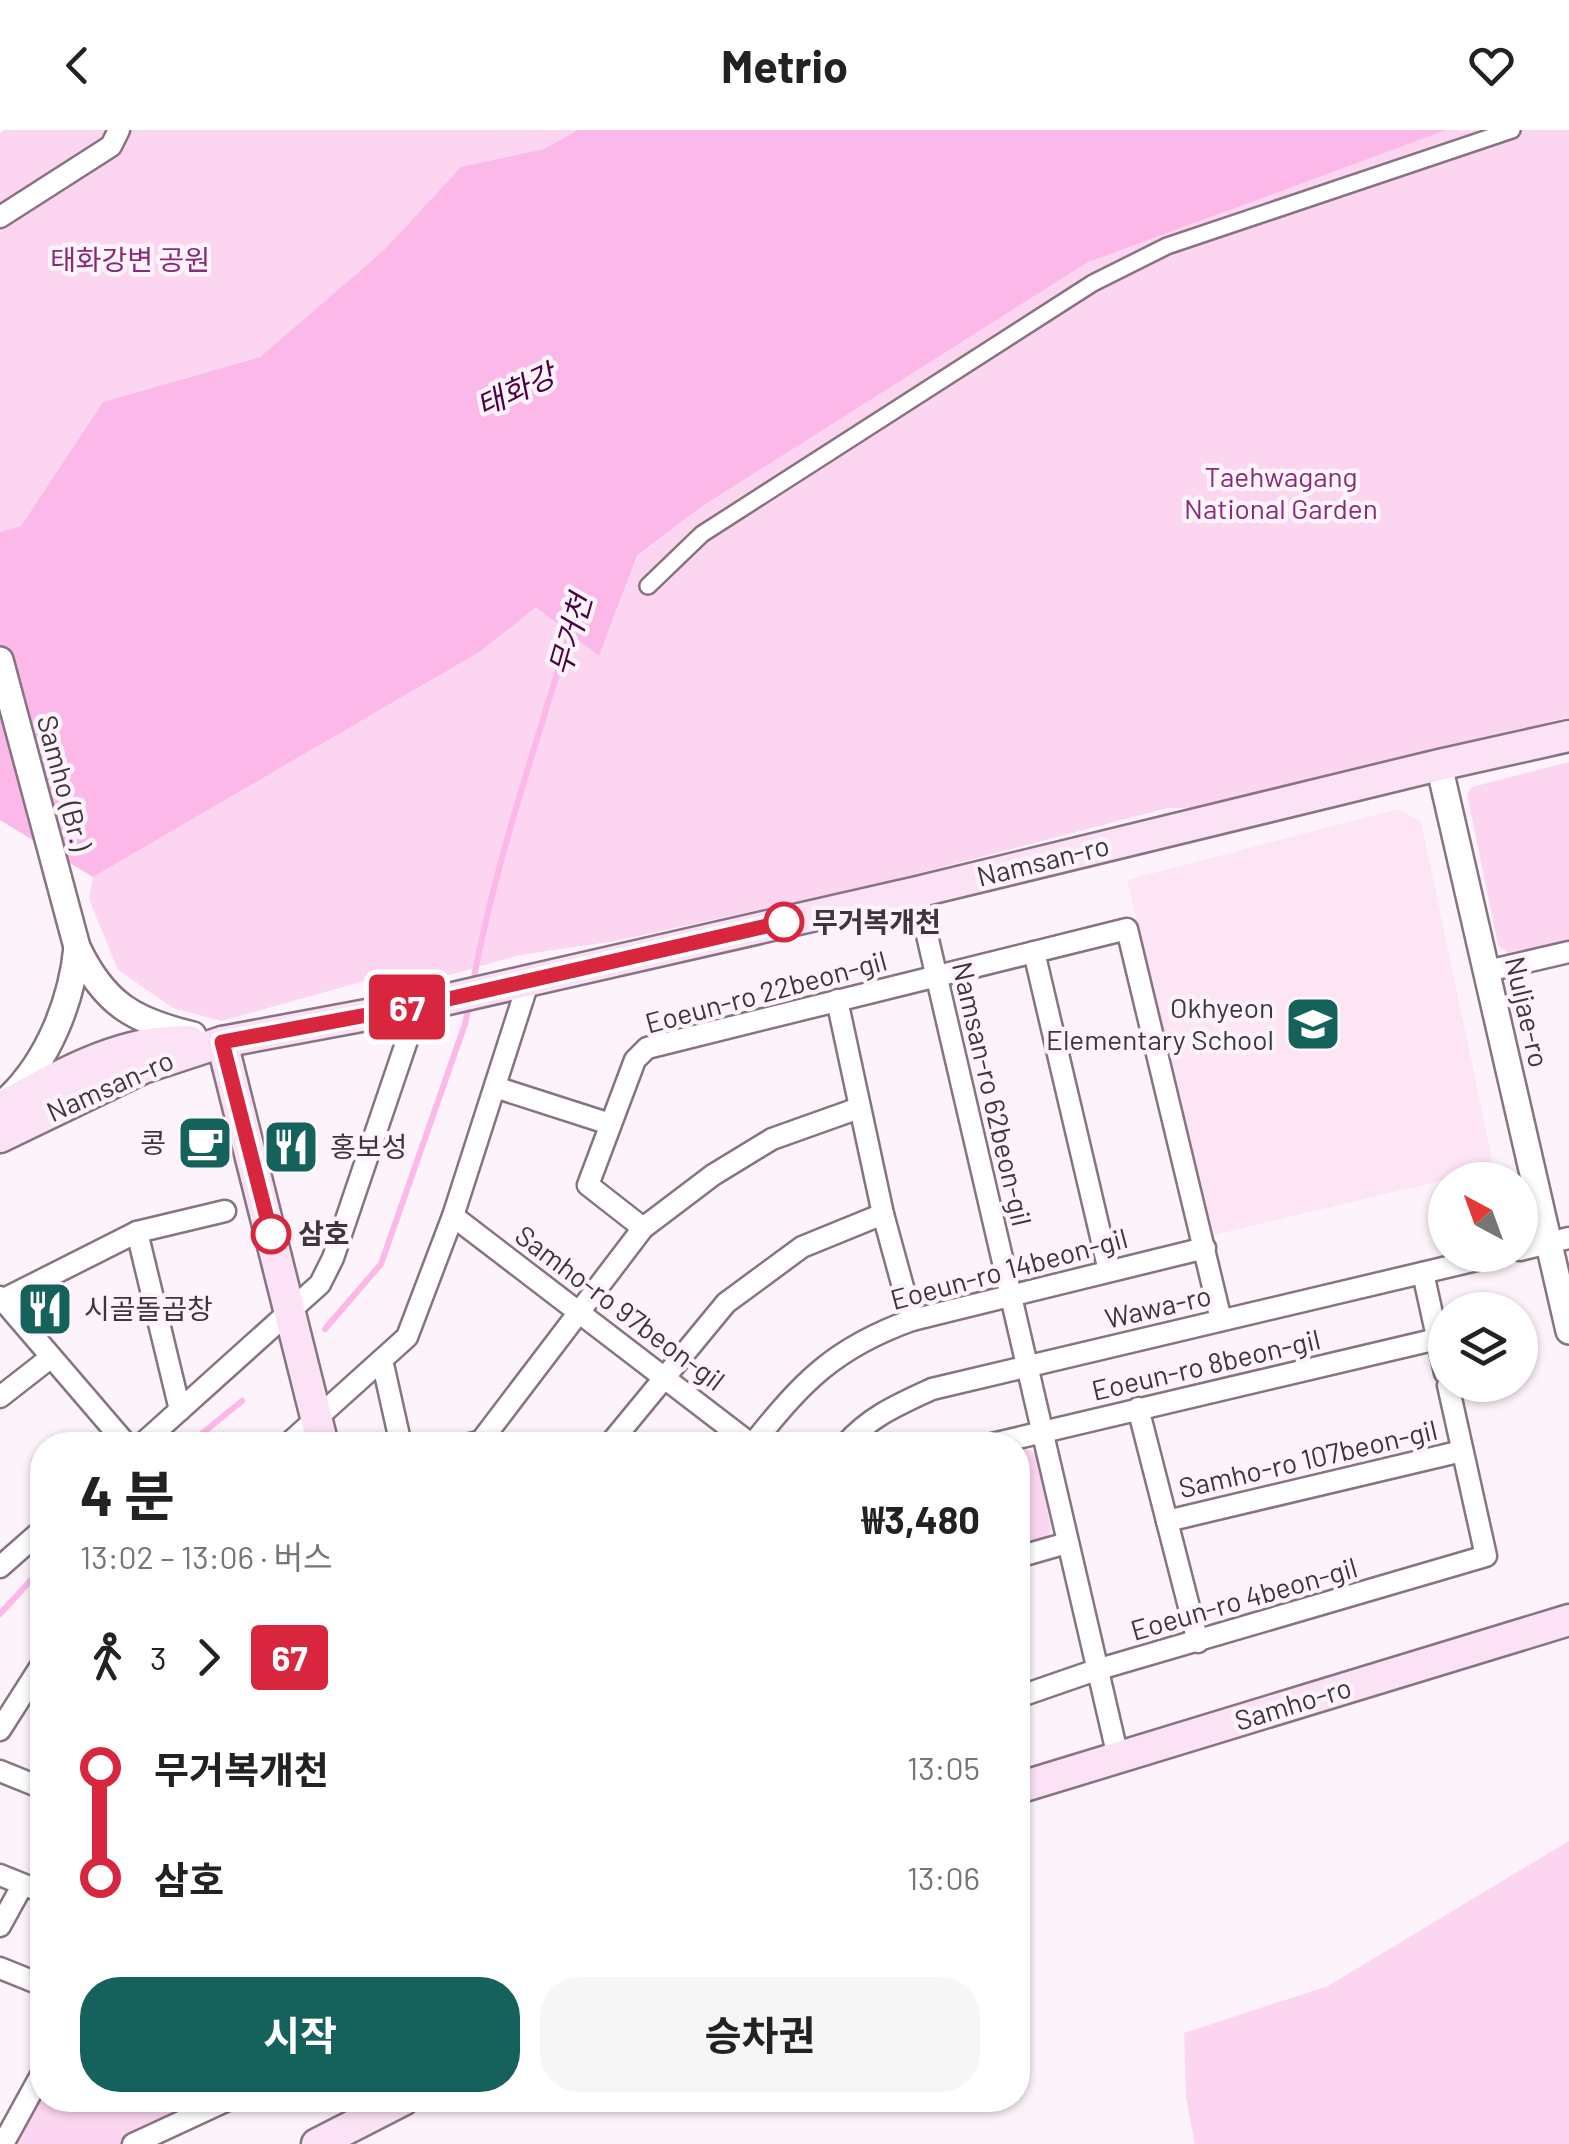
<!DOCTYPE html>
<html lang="ko">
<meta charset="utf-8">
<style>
:root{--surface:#fff;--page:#f6f6f6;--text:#222;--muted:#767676;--accent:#15625c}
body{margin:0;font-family:Barlow,"Noto Sans KR",sans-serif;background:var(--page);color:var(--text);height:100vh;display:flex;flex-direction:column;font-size:38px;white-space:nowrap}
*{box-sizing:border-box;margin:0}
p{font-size:32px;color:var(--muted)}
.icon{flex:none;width:55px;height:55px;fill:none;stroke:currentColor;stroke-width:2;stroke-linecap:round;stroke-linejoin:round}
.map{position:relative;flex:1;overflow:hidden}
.drawer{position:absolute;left:30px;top:1302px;width:1000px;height:680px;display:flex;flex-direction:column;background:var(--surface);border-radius:40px;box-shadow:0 2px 8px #0004}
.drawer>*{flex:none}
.badge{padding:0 20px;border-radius:8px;font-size:35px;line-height:65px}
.needle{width:65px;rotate:319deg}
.fabs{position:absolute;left:1428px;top:1032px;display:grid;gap:20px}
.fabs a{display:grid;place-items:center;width:110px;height:110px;border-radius:50%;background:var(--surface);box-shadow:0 2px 8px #0004;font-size:50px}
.map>.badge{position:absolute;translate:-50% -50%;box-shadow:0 0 0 5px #fff}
.legs{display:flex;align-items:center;gap:15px;height:110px;padding:0 50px;font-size:32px}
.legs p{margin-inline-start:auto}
.head{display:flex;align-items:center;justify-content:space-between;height:170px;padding:0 50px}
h1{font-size:55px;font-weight:700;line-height:75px}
.cta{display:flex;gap:20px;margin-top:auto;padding:20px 50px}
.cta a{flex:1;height:115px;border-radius:40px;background:var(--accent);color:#fff;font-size:40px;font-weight:700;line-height:115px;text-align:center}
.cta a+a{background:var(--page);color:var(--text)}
ul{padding:0 50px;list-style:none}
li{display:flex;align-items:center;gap:35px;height:110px;font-size:38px}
li i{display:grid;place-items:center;width:15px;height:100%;margin:0 12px;background:currentColor}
li i::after{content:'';width:25px;height:25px;margin:-12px;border:8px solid;border-radius:50%;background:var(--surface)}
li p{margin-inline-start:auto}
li:first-child i{background:linear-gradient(#0000 50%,currentColor 0)}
li:last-child i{background:linear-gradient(currentColor 50%,#0000 0)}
header{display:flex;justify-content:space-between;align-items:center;height:130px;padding:0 50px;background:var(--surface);font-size:45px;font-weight:700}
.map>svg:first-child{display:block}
.built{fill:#fde5f6}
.green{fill:#fcd5f1}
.water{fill:#fbb8e9}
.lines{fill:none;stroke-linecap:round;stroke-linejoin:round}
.stream{stroke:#fbb8e9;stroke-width:6}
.pedestrian-casing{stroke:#877381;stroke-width:20}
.minor-casing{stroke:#877381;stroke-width:25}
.tertiary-casing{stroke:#877381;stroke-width:30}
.secondary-casing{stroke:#877381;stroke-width:35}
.pedestrian{stroke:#fff;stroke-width:15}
.minor{stroke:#fff;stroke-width:20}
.tertiary{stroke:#fff;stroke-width:25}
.secondary{stroke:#fbe3f5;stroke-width:30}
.line-1-casing{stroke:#fff;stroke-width:22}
.line-1{stroke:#d7263d;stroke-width:15}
.stop-1-dot{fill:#fff;stroke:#d7263d;stroke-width:5}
.labels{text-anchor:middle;stroke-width:9;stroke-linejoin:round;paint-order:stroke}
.park-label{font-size:28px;fill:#892b77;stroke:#fdf3fa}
.street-label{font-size:28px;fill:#3f363d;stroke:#fdf3fa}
.stop-label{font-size:28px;font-weight:bold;fill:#3f363d;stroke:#fdf3fa;text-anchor:start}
.poi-label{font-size:28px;fill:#3f363d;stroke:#fdf3fa;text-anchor:end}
.water-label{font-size:30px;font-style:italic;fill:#4b0140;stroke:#fdf3fa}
</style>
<header><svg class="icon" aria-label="back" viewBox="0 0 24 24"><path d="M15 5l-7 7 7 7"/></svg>Metrio<svg class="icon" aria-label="heart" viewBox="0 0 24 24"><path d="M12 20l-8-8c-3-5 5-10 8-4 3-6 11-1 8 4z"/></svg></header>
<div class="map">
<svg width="1569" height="2014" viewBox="0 0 1569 2014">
<rect width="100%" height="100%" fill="#fdf3fa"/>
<path class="built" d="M 1398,679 L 1421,692 L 1494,1038 L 1214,1105 L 1127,750 Z"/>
<g class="green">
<path d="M 5,0 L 578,0 L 544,19 L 461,37 L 384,120 L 260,227 L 103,272 L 21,396 L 0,402 L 0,3 Z"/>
<path d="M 1430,0 L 1569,0 L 1569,587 L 1204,678 L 1167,678 L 878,754 L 615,811 L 520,825 L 435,849 L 364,851 L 222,891 L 173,878 L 118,840 L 89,769 L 93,747 L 481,521 L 537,476 L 599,526 L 637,427 L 701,377 L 1087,132 Z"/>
<path d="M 1569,632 L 1569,816 C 1543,823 1519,837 1498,815 L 1467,664 L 1472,657 Z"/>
<path d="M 1023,1318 L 1036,1323 L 1051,1399 L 1045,1411 L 1018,1419 L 1018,1320 Z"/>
<path d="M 1569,1711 L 1569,2014 L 1195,2014 L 1186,1968 L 1184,1903 L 1328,1856 Z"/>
<path d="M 42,1943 L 42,1970 L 175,1970 L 179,1992 L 133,2014 L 3,2014 Z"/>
</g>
<path class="water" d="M 578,0 L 1446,0 L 1088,132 L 701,377 L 637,426 L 599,526 L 536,477 L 481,521 L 93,747 L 0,690 L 0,402 L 21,396 L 103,272 L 260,227 L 384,120 L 461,37 L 544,19 Z"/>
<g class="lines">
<g class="stream">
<path d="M 473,853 C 495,732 537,613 572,494"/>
<path d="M 325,1199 L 381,1134 L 465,894 L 469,875"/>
<path d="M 188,1315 L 242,1271"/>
<path d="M 0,1484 L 42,1438"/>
</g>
<g class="pedestrian-casing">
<path id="pedestrian" d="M 648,456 L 702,404 L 1093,153 L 1167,116 L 1512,0"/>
</g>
<g class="minor-casing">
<g id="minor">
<path d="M 0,87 L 111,16 L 119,0"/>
<path d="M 917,762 L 1118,1627"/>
<path d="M 1034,822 L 1109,1141"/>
<path d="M 1487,841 L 1569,822"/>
<path d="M 837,870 L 883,1084 L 912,1190"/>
<path d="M 495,957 L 610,994"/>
<path d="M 453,1086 L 752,1315"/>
<path d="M 643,1098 L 588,1055 L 635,930 L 647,918 L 1127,799 L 1221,1190"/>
<path d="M 137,1102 L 180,1280"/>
<path d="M 1520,1120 L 1569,1108"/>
<path d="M 1423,1143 L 1445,1243"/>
<path d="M 0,1167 L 127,1315"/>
<path d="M 2,1170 L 137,1102 L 225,1081"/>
<path d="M 382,1230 L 401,1315"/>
<path d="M 0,1267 L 50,1228"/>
<path d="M 1138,1278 L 1198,1512"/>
<path d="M 141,1315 L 320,1154 L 333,1128 L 419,875"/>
<path d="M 287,1315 L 407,1207 L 453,1086 L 529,850"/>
<path d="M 466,1315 L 481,1311 L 643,1098 L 713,1045 L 772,1009 L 859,978"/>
<path d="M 609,1315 L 726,1173 L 802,1117 L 883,1084"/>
<path d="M 752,1315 C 802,1252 834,1218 912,1190 L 1205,1118"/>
<path d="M 845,1315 C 869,1287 899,1274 932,1259 L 1498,1125"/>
<path d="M 988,1315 L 1437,1209"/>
<path d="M 1167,1391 L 1462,1321"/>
<path d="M 1018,1427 L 1067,1413"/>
<path d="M 0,1437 L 42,1400"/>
<path d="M 1018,1567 L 1096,1540 L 1486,1426 L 1448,1255"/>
<path d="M 0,1600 L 42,1534"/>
<path d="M 0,1641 L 42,1658"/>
<path d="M 0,1745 L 42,1762"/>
<path d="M 0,1796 L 22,1756"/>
<path d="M 0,1838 L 42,1855"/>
<path d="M 3,2014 L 42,1943"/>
<path d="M 133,2014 L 228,1970"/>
</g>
</g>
<g class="tertiary-casing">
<g id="tertiary">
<path d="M 0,530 L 77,817 C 104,874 134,891 193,905"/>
<path d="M 1439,635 L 1569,1201"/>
<path d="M 8,969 C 48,931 72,871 77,817"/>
</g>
</g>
<g class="secondary-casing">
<g id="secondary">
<path d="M 222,912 L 323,1315"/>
<path d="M 0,978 C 61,945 118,910 189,911"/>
<path d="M 0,1007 L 143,938 L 222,912 L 431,873 L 917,762 L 1439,635 L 1569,606"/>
<path d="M 1018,1658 L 1569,1490"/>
<path d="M 317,2014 L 403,1970"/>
</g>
</g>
<use href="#pedestrian" class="pedestrian"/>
<use href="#minor" class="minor"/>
<use href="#tertiary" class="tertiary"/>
<use href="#secondary" class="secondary"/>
</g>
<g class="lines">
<g class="line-1-casing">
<path id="line-1" d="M 271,1104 L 222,912 L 431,873 L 784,792"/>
</g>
<use href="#line-1" class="line-1"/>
</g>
<defs>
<g id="school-square" transform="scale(2.875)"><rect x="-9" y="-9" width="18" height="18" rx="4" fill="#15625c" stroke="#fdf3fa"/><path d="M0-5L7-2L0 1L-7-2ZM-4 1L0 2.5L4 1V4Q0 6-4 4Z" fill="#fff"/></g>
<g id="cafe-square" transform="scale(2.875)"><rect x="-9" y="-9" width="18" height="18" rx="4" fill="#15625c" stroke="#fdf3fa"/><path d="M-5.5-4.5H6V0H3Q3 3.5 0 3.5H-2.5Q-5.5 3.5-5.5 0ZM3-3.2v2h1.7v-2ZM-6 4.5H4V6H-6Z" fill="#fff"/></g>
<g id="restaurant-square" transform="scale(2.875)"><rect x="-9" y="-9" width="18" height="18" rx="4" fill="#15625c" stroke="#fdf3fa"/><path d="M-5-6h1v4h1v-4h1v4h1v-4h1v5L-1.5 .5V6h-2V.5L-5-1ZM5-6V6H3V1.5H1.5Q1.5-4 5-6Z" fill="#fff"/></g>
</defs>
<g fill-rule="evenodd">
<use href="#school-square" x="1313" y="894"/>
<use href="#cafe-square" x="205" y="1013"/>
<use href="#restaurant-square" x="291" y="1017"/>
<use href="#restaurant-square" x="45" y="1179"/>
</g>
<g class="stop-1-dot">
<circle cx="784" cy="792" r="18"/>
<circle cx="271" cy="1104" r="18"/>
</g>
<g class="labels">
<g class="park-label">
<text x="130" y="140">태화강변 공원</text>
<text x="1281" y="357">Taehwagang<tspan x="1281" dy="32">National Garden</tspan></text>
</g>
<g class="street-label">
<text transform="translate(64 653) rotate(75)" y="10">Samho (Br.)</text>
<text transform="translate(1043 731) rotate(-14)" y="10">Namsan-ro</text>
<text transform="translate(766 862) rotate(-15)" y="10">Eoeun-ro 22beon-gil</text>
<text transform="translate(1527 882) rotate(77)" y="10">Nuljae-ro</text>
<text transform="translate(110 956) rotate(-24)" y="10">Namsan-ro</text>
<text transform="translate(992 964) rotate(77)" y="10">Namsan-ro 62beon-gil</text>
<text transform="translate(1009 1139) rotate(-15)" y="10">Eoeun-ro 14beon-gil</text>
<text transform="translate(1158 1177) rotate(-13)" y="10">Wawa-ro</text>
<text transform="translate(620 1178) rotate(37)" y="10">Samho-ro 97beon-gil</text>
<text transform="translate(1206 1235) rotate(-13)" y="10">Eoeun-ro 8beon-gil</text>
<text transform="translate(1308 1329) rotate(-13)" y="10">Samho-ro 107beon-gil</text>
<text transform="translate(1244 1469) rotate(-16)" y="10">Eoeun-ro 4beon-gil</text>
<text transform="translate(1293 1574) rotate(-17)" y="10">Samho-ro</text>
</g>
<g class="stop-label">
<text x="812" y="802">무거복개천</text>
<text x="298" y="1114">삼호</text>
</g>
<g class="poi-label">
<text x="1274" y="888">Okhyeon<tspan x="1274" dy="32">Elementary School</tspan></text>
<text x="166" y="1023">콩</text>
<text x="330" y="1027" text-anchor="start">홍보성</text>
<text x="84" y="1189" text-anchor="start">시골돌곱창</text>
</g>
<g class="water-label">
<text transform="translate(516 261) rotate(-25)" y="10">태화강</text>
<text transform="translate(571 505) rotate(-74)" y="10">무거천</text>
</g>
</g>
</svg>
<div class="fabs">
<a><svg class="needle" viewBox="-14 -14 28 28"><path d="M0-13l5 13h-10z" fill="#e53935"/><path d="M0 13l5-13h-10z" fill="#767676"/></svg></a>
<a><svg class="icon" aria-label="layers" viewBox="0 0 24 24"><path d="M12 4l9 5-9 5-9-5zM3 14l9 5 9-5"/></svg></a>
</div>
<b class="badge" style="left:407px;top:877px;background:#d7263d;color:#fff">67</b>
<section class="drawer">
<div class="head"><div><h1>4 분</h1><p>13:02 – 13:06 · 버스</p></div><b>₩3,480</b></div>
<div class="legs"><svg class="icon" aria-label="walk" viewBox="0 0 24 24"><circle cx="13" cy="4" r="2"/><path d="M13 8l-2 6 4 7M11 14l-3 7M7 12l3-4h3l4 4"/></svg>3<svg class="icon" aria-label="forward" viewBox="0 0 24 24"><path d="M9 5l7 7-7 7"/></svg><b class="badge" style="background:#d7263d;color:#fff">67</b></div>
<ul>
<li><i style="color:#d7263d"></i><b>무거복개천</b><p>13:05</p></li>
<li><i style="color:#d7263d"></i><b>삼호</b><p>13:06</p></li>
</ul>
<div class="cta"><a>시작</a><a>승차권</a></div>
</section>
</div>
